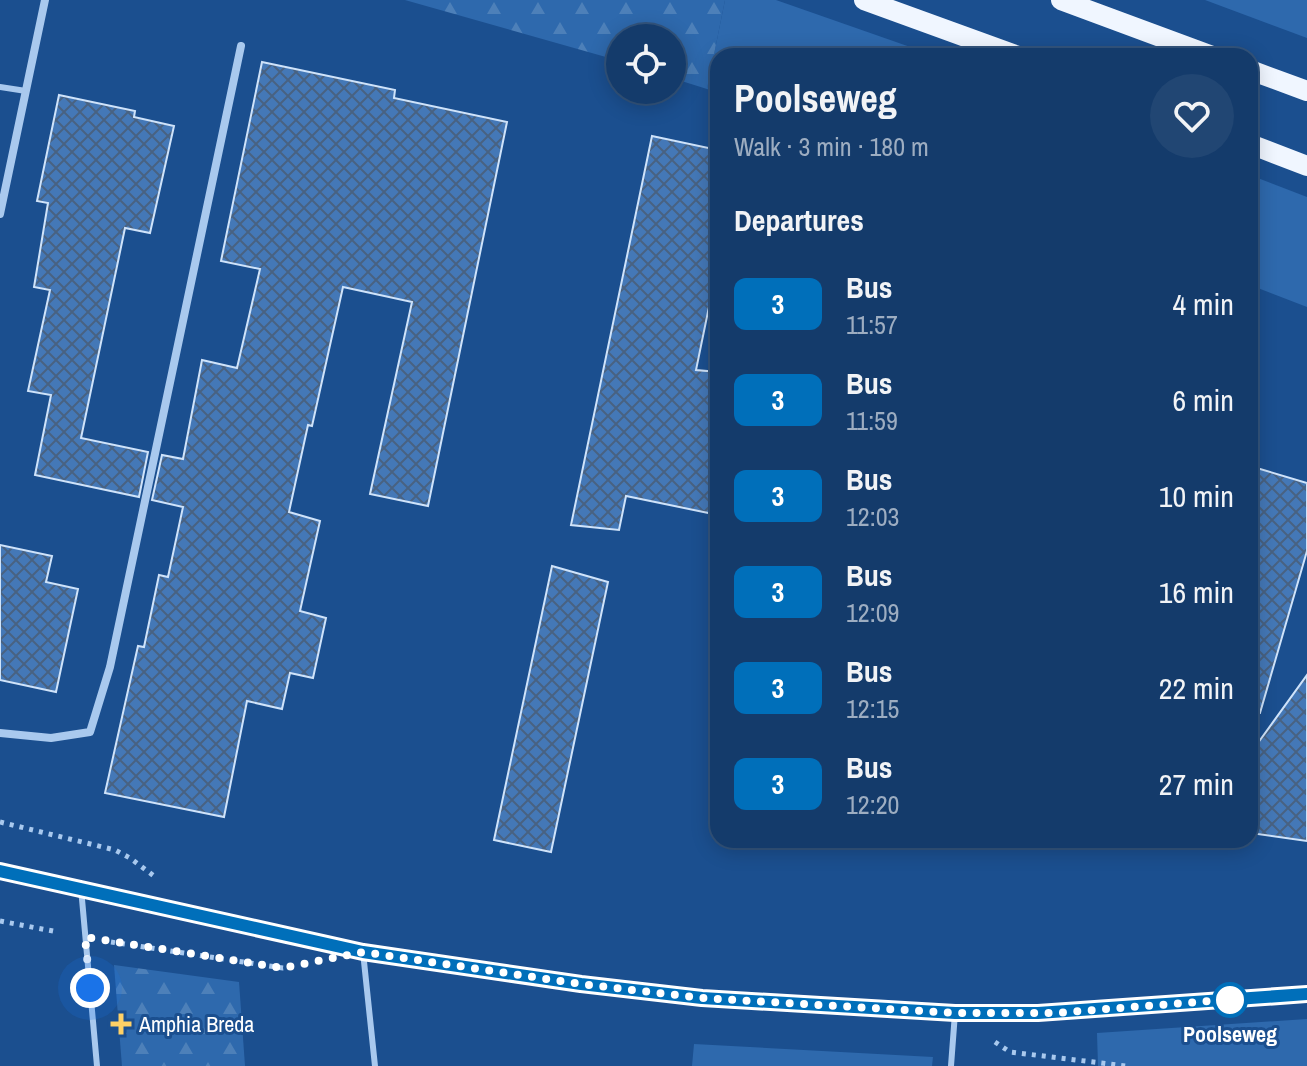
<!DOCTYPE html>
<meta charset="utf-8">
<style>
:root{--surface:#143b6b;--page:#214673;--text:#f1f3f6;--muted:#9dadc1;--line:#33557e}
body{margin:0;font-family:"Archivo Narrow",sans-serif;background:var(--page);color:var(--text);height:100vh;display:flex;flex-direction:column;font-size:30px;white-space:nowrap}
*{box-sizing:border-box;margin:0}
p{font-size:26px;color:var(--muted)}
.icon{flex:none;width:44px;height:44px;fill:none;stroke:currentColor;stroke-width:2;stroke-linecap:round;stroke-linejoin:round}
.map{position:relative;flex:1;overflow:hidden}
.side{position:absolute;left:710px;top:48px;width:548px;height:800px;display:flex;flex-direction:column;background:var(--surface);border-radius:24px;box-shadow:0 4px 20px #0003,0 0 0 2px var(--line)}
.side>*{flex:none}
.badge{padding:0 16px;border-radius:12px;font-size:28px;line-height:52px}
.tools{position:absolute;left:606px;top:24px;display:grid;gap:16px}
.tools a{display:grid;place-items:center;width:80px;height:80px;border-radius:50%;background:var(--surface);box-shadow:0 4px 20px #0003,0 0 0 2px var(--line);font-size:40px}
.you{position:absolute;width:40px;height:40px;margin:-20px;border:6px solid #fff;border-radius:50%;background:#1a73e8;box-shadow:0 0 0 12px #1a73e833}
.map>.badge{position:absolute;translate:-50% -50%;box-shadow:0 0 0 4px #fff}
h2{padding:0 24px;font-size:30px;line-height:72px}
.round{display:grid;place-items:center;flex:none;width:84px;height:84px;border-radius:42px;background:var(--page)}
.summary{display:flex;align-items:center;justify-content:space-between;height:136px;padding:0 24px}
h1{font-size:38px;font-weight:800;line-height:60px}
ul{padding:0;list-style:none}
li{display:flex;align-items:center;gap:24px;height:96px;padding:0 24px}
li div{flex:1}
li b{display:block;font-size:30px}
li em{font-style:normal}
li .badge{min-width:88px;font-weight:700;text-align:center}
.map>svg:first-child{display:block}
.grass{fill:#2e69ad}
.forest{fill:url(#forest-firs)}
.building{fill:url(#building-cross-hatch);stroke:#cfe3fa;stroke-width:2}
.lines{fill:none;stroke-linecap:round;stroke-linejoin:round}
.path{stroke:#a9c9ee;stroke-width:5;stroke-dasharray:4 6;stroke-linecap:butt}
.service{stroke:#a9c9ee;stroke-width:6}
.minor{stroke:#a9c9ee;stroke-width:8}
.primary{stroke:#f0f6ff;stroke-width:20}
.line-casing{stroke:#fff;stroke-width:18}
.line{stroke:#006fba;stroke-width:12}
.walk{stroke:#fff;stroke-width:8;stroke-dasharray:0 14.4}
.stop-dot{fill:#fff;stroke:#006fba;stroke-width:4}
.poi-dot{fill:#ffd166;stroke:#1b4f8f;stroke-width:3}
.labels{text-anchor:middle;stroke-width:6;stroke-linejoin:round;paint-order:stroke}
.poi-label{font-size:22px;fill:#fff;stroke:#1b4f8f;text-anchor:start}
.stop-label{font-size:22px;font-weight:bold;fill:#fff;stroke:#1b4f8f}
</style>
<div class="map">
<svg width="1307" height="1066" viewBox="0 0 1307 1066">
<defs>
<pattern id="forest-firs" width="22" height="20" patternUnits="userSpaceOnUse" patternTransform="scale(2)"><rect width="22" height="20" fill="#2e69ad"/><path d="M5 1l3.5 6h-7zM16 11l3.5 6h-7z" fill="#4d80b9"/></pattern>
<pattern id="building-cross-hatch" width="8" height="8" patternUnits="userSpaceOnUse" patternTransform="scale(2)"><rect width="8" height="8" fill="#4478b7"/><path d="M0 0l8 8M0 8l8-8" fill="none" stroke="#486282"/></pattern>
</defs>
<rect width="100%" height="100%" fill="#1b4f8f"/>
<g class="grass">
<path d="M 725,0 L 776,0 L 936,56 L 718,56 L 718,92 L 707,89 Z"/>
<path d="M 1205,0 L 1307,0 L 1307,38 Z"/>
<path d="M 1250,175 L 1307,197 L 1307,307 L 1250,285 Z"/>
<path d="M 1307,1019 L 1307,1066 L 1098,1066 L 1097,1033 Z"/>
<path d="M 694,1044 L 933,1057 L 932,1066 L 692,1066 Z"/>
</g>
<g class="forest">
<path d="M 405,0 L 725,0 L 707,89 L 672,78 L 672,38 L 620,38 L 620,61 Z"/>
<path d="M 114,965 L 239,982 L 245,1066 L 122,1066 Z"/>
</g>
<g class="building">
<path d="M 262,62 L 395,90 L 394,98 L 507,122 L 428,506 L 370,494 L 412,302 L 343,287 L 312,426 L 308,425 L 289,512 L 320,521 L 300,611 L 326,618 L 313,678 L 290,673 L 282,709 L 247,701 L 224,817 L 105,793 L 138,646 L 144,647 L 159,575 L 168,577 L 183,507 L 152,500 L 162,455 L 183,459 L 202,360 L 237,368 L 260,269 L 221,261 Z"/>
<path d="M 59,95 L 135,111 L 134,117 L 174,126 L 150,233 L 125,228 L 81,438 L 148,452 L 139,497 L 35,475 L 51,395 L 28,391 L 50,290 L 34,287 L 48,203 L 37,201 Z"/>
<path d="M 652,136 L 718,150 L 718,263 L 696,370 L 718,372 L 718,515 L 626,496 L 619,530 L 571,525 Z"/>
<path d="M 1250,466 L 1307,483 L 1307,551 L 1260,713 L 1250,712 L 1250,559 L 1259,529 L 1250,527 Z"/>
<path d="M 0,545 L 52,556 L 46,582 L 78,589 L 56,692 L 0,680 Z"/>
<path d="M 552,566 L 608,582 L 551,852 L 494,840 Z"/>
<path d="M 1307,675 L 1307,841 L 1250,833 L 1250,754 Z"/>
</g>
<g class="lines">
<g class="path">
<path d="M 0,822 L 115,850 L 130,858 L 154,876"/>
<path d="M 0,921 L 58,932"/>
<path d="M 111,942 L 283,968 L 295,966"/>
<path d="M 995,1042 L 1010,1052 L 1126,1066"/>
</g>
<g class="service">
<path d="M 0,87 L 26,91"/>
<path d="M 81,888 L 97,1066"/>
<path d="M 363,952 L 375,1066"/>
<path d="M 951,1066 L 955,1013"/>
</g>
<g class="minor">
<path d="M 0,214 L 45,0"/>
<path d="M 0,733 L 51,738 L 90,732 L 110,667 L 241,46"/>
<path d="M 0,872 L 363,952 L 581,984 L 702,998 L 955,1013 L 1055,1013 L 1307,994"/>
</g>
<g class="primary">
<path d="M 864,0 L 1018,56"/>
<path d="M 1061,0 L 1212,56"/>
<path d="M 1250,70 L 1307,91"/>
<path d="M 1250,144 L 1307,166"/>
</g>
</g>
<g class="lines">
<g class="line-casing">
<path id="line" d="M 0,871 L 363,952 L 581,984 L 702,998 L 955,1013 L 1038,1013 L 1307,994"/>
</g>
<use href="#line" class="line"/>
<path class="walk" d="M 90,988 L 85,937 L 283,968 L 363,952 L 581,984 L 702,998 L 955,1013 L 1055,1013 L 1237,999 L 1230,1000"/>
</g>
<circle class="stop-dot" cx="1230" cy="1000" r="16"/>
<path class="poi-dot" d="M117 1012h8v8h8v8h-8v8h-8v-8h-8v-8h8z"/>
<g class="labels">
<g class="poi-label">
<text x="139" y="1032">Amphia Breda</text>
</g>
<g class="stop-label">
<text x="1230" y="1042">Poolseweg</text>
</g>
</g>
</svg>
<div class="tools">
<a><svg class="icon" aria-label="locate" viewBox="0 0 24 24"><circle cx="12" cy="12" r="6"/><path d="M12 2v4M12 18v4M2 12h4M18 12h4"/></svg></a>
</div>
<div class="you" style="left:90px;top:988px"></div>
<section class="side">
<div class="summary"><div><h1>Poolseweg</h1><p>Walk · 3 min · 180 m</p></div><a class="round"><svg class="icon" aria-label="heart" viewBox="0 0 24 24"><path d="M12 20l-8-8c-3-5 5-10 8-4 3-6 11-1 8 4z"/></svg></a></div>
<h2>Departures</h2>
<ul>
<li><span class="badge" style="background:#006fba;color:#fff">3</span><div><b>Bus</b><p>11:57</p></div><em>4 min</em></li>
<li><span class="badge" style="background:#006fba;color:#fff">3</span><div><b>Bus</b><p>11:59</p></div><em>6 min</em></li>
<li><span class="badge" style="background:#006fba;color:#fff">3</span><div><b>Bus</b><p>12:03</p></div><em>10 min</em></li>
<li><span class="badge" style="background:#006fba;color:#fff">3</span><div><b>Bus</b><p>12:09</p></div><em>16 min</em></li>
<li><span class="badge" style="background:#006fba;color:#fff">3</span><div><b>Bus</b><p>12:15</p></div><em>22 min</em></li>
<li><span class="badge" style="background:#006fba;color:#fff">3</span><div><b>Bus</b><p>12:20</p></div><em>27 min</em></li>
</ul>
</section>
</div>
